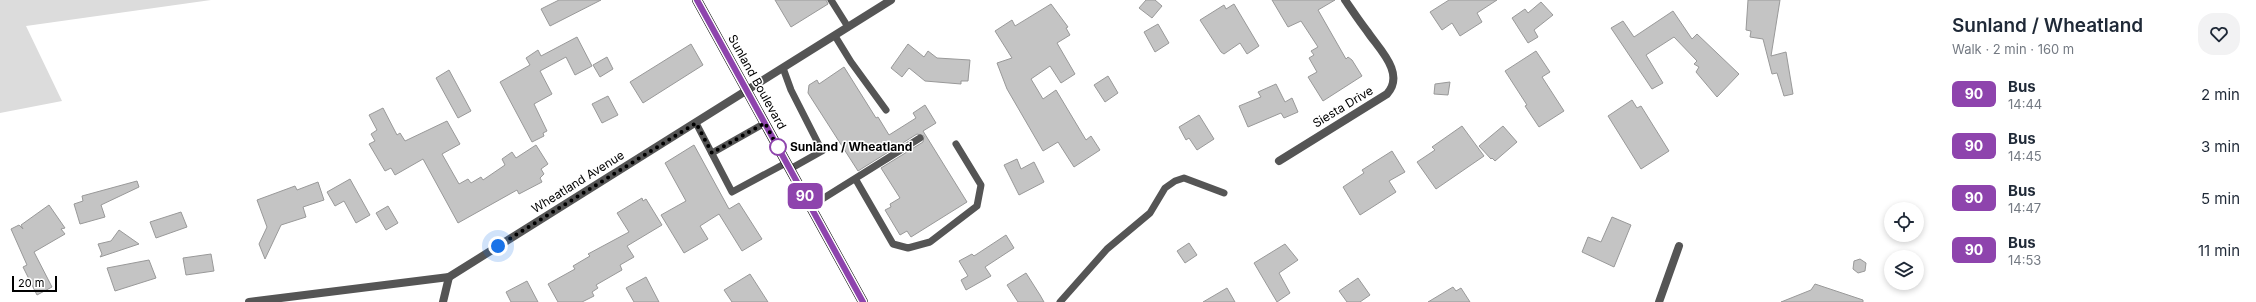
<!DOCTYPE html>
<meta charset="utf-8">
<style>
:root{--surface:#fff;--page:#f2f2f3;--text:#1f2937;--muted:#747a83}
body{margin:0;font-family:Inter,sans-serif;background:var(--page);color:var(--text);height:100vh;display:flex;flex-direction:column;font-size:15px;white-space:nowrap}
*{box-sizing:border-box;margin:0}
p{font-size:13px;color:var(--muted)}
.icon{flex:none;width:22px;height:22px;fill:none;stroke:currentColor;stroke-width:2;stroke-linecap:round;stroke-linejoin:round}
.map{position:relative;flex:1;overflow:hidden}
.side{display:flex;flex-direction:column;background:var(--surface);width:320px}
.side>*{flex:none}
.badge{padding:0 8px;border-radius:6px;font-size:14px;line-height:26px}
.buttons{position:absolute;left:1884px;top:202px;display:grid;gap:8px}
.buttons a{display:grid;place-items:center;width:40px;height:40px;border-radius:50%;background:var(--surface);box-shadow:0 2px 6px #0003;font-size:20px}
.scale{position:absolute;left:12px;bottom:10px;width:45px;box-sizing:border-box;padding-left:4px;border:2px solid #000;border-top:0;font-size:11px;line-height:14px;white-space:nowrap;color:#000;-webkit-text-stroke:3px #fff;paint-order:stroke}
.you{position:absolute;width:20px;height:20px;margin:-10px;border:3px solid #fff;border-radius:50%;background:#1a73e8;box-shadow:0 0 0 6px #1a73e833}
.map>.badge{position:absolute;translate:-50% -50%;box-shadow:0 0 0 2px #fff}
.round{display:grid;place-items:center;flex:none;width:42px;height:42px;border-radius:16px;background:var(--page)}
.headline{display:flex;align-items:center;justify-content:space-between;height:68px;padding:0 16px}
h1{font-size:19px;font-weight:600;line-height:30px}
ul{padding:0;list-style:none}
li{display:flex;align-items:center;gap:12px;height:52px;padding:0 16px}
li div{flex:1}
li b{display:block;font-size:15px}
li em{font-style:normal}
li .badge{min-width:44px;font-weight:700;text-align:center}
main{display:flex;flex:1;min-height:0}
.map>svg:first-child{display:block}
.green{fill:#dcdcdc}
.building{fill:#c4c4c4;stroke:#999}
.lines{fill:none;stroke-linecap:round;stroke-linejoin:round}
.service{stroke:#555;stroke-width:7}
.minor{stroke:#555;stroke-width:8}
.primary{stroke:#000;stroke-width:10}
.line-casing{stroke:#fff;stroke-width:9}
.line{stroke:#8e44ad;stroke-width:6}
.walk{stroke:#000;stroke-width:4;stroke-dasharray:0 7.2}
.stop-dot{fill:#fff;stroke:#8e44ad;stroke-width:2}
.labels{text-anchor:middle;stroke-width:3;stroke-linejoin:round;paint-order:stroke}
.street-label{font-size:12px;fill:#000;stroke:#fff}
.stop-label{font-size:12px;font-weight:bold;fill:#000;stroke:#fff;text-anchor:start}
</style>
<main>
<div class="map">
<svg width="1936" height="302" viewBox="0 0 1936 302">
<rect width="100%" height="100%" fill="#fff"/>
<path class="green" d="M 0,0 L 211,0 L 26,26 L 62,101 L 0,113 Z"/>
<g class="building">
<path d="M 559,0 L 601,0 L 550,26 L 541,9 Z"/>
<path d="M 775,0 L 826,0 L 828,4 L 791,27 Z"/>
<path d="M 1146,0 L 1155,0 L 1162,6 L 1152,18 L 1139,8 Z"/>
<path d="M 1272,0 L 1335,0 L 1318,10 L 1346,59 L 1348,57 L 1352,60 L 1362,76 L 1323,101 L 1308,77 L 1317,72 L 1309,58 L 1314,55 L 1311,51 L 1318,47 L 1301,21 L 1288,27 Z"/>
<path d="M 1449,0 L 1497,0 L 1477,13 L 1482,22 L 1460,36 L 1452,23 L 1442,30 L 1430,12 Z"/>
<path d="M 1748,0 L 1780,0 L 1771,56 L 1786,52 L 1793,94 L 1784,96 L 1777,73 L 1772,74 L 1763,39 L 1750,37 L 1751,31 L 1746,30 Z"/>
<path d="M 1541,2 L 1553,15 L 1534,30 L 1538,37 L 1528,43 L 1512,18 L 1525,9 L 1528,13 Z"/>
<path d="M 1051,4 L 1068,27 L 1066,28 L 1070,35 L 1057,43 L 1075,74 L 1061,83 L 1050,66 L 1031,79 L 1043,99 L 1056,90 L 1086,140 L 1091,136 L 1100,150 L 1074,167 L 1058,142 L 1043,151 L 1007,89 L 997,63 L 1012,58 L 995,31 L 1012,20 L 1015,26 Z"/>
<path d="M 1234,4 L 1259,46 L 1247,54 L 1240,43 L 1224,54 L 1221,52 L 1200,20 L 1224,5 L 1226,9 Z"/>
<path d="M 1673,11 L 1692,39 L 1697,34 L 1739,74 L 1717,97 L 1696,72 L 1699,67 L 1694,64 L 1697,61 L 1674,37 L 1646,55 L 1663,83 L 1652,89 L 1611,28 L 1623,21 L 1634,37 Z"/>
<path d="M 1158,24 L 1169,43 L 1155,52 L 1144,32 Z"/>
<path d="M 577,37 L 592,66 L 575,75 L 566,57 L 540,71 L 552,94 L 534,104 L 547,131 L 543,133 L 544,136 L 532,142 L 500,82 L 530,65 L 526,58 L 538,50 L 541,56 Z"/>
<path d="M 691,44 L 703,65 L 643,103 L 630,82 Z"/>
<path d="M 908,44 L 924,57 L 928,51 L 937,58 L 970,60 L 968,81 L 961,81 L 961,84 L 925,81 L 909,68 L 902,77 L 891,68 Z"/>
<path d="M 1536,51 L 1550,72 L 1542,77 L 1564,111 L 1539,127 L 1525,106 L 1527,105 L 1505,71 Z"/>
<path d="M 607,57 L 613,69 L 600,77 L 593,65 Z"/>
<path d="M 844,67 L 876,118 L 878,117 L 889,135 L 916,118 L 913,113 L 925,105 L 936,123 L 923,131 L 967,202 L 911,237 L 907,231 L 900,235 L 885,210 L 891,207 L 890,204 L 900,198 L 881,168 L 923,142 L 924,136 L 917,134 L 858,171 L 808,93 L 809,85 L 817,80 L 819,84 Z"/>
<path d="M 449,70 L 471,111 L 458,118 L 436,78 Z"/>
<path d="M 1108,76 L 1118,93 L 1105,102 L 1094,85 Z"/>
<path d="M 1450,82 L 1448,95 L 1434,94 L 1435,84 Z"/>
<path d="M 1276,84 L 1285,102 L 1292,98 L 1298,112 L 1284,118 L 1281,113 L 1248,127 L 1239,106 L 1261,97 L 1258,92 Z"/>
<path d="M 608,96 L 618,115 L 602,123 L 592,104 Z"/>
<path d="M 1632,100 L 1637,108 L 1641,106 L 1669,151 L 1641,169 L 1608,116 Z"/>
<path d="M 383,108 L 397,135 L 400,133 L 405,141 L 447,121 L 460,144 L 442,154 L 459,184 L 468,179 L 471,183 L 481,177 L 483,180 L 505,165 L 502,159 L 512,152 L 516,158 L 536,145 L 548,164 L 541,169 L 544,174 L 540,178 L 542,182 L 519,194 L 517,190 L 458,223 L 423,159 L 395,175 L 391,168 L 385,171 L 369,144 L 375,141 L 371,134 L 377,130 L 369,115 Z"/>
<path d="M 1199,115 L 1214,139 L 1197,150 L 1189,138 L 1186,140 L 1179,127 Z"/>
<path d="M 1462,126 L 1484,156 L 1436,189 L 1417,162 L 1435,150 L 1432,147 Z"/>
<path d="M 1503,126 L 1517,142 L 1495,161 L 1492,158 L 1491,159 L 1479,146 Z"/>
<path d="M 694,145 L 729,209 L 739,203 L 762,239 L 742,251 L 719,214 L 700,226 L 708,239 L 684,253 L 661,215 L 686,201 L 665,163 Z"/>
<path d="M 1392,151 L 1405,172 L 1389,181 L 1396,192 L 1360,215 L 1343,187 L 1364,173 L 1362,170 Z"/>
<path d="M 1017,159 L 1021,169 L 1034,162 L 1044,182 L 1019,195 L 1004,165 Z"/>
<path d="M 350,179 L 370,215 L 356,223 L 344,201 L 335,206 L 327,192 Z"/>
<path d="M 137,181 L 139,187 L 101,205 L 105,217 L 80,224 L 74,204 L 83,201 L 82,196 Z"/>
<path d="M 318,182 L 324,200 L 303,207 L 306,217 L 281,225 L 265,259 L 259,244 L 267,227 L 257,200 L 295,186 L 297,190 Z"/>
<path d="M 642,198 L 643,201 L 646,199 L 662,225 L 627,246 L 634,257 L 620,265 L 622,270 L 596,285 L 598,288 L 592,292 L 594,296 L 582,302 L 558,302 L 548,284 L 575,269 L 573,266 L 590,256 L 588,254 L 629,232 L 617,213 Z"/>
<path d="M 49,205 L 65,228 L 61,229 L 65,234 L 34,252 L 52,287 L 37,295 L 23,267 L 27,265 L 11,229 L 19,225 L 23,229 L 21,225 Z"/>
<path d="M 388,206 L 398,223 L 386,230 L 376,213 Z"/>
<path d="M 181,212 L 187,227 L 156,238 L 150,222 Z"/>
<path d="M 1612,217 L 1631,225 L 1614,267 L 1582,252 L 1588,237 L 1601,242 Z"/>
<path d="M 119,230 L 139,244 L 100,257 L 102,254 L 98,244 L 111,241 Z"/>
<path d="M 1006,235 L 1014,248 L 985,267 L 991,276 L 966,290 L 961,280 L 968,276 L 959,261 L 972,254 L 974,256 Z"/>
<path d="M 1189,243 L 1197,255 L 1185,263 L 1177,251 Z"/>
<path d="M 1285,244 L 1298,260 L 1279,273 L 1290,293 L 1277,302 L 1254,263 Z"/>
<path d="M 211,254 L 214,271 L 186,275 L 183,258 Z"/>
<path d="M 1860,259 L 1866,263 L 1865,271 L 1858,273 L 1853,269 L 1854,261 Z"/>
<path d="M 149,260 L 156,278 L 115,291 L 107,268 Z"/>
<path d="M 1026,273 L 1040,295 L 1044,302 L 1018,302 L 1007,285 Z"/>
<path d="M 750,274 L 768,302 L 732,302 L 724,290 Z"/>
<path d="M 646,277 L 659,302 L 634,302 L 626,288 Z"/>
<path d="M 1358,278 L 1370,295 L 1360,302 L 1347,302 L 1339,291 Z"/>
<path d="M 527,281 L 538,302 L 511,302 L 506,292 Z"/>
<path d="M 1815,284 L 1863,300 L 1863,302 L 1781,302 L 1811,290 Z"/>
<path d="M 1453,287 L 1456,291 L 1461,288 L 1470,302 L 1428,302 Z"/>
<path d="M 1227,288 L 1235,302 L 1203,302 Z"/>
</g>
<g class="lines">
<g class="service">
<path d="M 831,0 L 848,27"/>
<path d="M 835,36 L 851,62 L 886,110"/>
<path d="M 783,68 L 791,90 L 822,151 L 790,169"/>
<path d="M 696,123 L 732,192 L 786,163"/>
<path d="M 712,153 L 765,123"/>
<path d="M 856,180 L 893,244 L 908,248 L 930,242 L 977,206 L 981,185 L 956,144"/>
<path d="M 811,206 L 920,138"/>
<path d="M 1060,302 L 1107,249 L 1150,213 L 1165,188 L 1175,181 L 1184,178 L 1224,193"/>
</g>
<g class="minor">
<path d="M 1279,161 L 1387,94 C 1406,73 1378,48 1367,31 C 1359,21 1352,10 1345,0"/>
<path d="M 249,302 L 449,277 L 891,0"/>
<path d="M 443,302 L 449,277"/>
<path d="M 1659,302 L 1679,246"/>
</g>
<path class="primary" d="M 697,0 L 863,302"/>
</g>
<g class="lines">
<g class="line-casing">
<path id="line" d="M 697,0 L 863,302"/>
</g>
<use href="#line" class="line"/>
<path class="walk" d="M 498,246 L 696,123 L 712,153 L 765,123 L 779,150 L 778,147"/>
</g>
<circle class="stop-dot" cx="778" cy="147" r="8"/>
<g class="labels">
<g class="street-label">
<text transform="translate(757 82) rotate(61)" y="4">Sunland Boulevard</text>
<text transform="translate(1343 107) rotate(-31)" y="4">Siesta Drive</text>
<text transform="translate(578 182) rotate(-32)" y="4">Wheatland Avenue</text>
</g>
<g class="stop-label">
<text x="790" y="151">Sunland / Wheatland</text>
</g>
</g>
</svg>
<div class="buttons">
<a><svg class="icon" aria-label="locate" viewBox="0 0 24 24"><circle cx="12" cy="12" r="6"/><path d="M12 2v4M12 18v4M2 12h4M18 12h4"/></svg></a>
<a><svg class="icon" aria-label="layers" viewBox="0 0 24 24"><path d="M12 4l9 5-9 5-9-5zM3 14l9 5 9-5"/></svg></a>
</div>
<div class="scale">20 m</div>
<div class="you" style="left:498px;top:246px"></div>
<b class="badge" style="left:805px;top:196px;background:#8e44ad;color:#fff">90</b>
</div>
<section class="side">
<div class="headline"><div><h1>Sunland / Wheatland</h1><p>Walk · 2 min · 160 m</p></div><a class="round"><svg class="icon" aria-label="heart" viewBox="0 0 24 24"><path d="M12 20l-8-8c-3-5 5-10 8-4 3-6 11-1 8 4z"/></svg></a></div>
<ul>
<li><span class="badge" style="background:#8e44ad;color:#fff">90</span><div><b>Bus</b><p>14:44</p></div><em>2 min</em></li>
<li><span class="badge" style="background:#8e44ad;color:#fff">90</span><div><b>Bus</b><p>14:45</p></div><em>3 min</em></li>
<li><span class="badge" style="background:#8e44ad;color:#fff">90</span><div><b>Bus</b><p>14:47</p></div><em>5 min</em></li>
<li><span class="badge" style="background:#8e44ad;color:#fff">90</span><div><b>Bus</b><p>14:53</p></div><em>11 min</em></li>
</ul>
</section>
</main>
